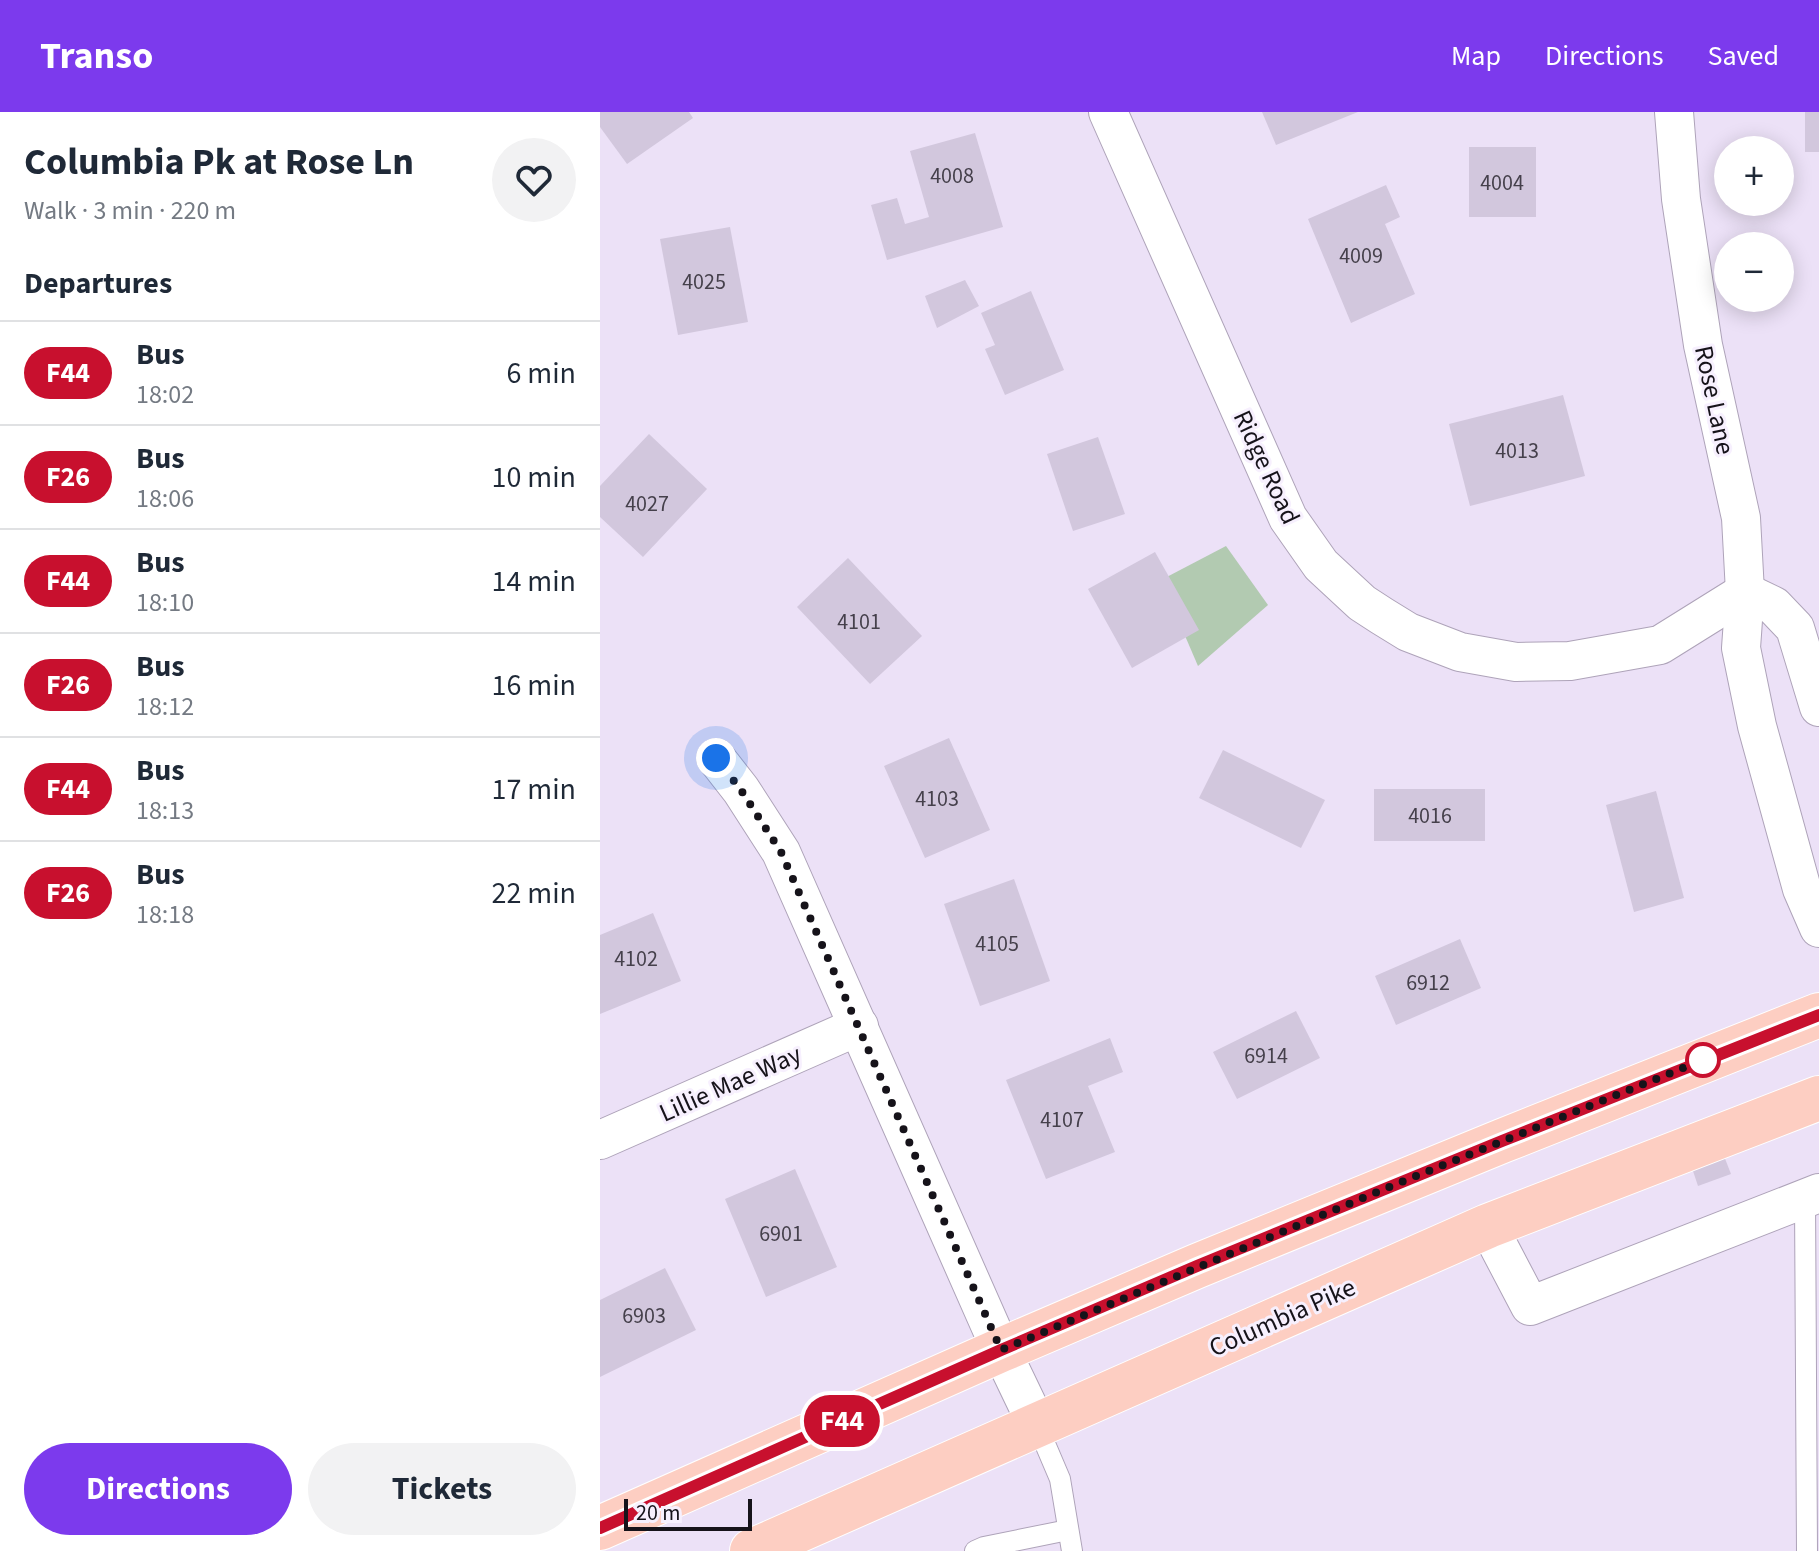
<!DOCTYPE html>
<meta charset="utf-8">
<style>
:root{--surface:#fff;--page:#f2f2f3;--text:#1f2937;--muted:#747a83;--line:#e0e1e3;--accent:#7c3aed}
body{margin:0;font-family:"Source Sans 3",sans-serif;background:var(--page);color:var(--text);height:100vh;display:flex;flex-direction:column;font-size:30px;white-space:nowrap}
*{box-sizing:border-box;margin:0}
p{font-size:26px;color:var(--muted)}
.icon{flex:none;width:44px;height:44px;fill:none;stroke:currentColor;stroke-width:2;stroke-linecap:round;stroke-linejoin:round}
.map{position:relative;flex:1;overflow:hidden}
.panel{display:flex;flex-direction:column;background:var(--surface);width:600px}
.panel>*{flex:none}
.badge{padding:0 16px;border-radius:26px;font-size:28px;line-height:52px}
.fabs{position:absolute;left:1114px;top:24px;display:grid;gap:16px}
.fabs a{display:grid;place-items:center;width:80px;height:80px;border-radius:50%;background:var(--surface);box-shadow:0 4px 20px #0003;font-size:40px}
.scale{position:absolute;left:24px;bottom:20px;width:128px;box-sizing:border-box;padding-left:8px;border:4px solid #16131a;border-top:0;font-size:22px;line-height:28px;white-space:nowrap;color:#16131a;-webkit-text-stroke:6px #f7f0fe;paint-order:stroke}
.you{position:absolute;width:40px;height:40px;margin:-20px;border:6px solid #fff;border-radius:50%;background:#1a73e8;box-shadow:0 0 0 12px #1a73e833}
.map>.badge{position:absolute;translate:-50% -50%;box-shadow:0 0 0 4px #fff}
h2{padding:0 24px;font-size:30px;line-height:72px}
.round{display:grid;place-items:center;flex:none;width:84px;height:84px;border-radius:42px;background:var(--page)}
.head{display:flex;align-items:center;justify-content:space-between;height:136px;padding:0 24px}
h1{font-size:38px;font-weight:700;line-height:60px}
.primary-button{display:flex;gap:16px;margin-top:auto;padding:16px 24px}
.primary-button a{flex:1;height:92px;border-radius:48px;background:var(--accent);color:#fff;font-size:32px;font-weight:700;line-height:92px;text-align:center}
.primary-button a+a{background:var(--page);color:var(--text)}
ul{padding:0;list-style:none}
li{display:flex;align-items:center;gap:24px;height:104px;padding:0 24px;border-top:2px solid var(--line)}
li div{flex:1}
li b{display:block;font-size:30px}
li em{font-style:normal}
li .badge{min-width:88px;font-weight:700;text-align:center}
header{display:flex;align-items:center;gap:48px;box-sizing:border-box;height:112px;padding:0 40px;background:var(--accent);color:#fff}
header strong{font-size:38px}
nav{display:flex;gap:44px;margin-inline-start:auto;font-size:28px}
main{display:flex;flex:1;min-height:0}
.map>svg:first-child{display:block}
.green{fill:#b2cab1}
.building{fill:#d2c7dd}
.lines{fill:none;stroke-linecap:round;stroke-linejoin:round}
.lane-casing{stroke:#aea3b9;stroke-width:22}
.street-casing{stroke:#aea3b9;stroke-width:40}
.primary-casing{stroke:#fff;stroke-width:46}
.lane{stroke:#fff;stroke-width:20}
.street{stroke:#fff;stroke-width:38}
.primary{stroke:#fdcec2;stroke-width:44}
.line-casing{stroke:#fff;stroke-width:18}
.line{stroke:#c8102e;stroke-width:12}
.walk{stroke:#16131a;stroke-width:8;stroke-dasharray:0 14.4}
.stop-dot{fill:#fff;stroke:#c8102e;stroke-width:4}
.labels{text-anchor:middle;stroke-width:6;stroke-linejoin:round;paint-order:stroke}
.number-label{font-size:22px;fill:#45404b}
.street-label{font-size:26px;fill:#16131a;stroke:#f7f0fe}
</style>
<header>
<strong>Transo</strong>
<nav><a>Map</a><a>Directions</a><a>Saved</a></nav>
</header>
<main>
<section class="panel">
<div class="head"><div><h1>Columbia Pk at Rose Ln</h1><p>Walk · 3 min · 220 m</p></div><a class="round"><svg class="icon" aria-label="heart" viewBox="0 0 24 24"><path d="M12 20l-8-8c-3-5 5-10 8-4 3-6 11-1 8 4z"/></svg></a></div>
<h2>Departures</h2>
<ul>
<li><span class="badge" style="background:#c8102e;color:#fff">F44</span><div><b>Bus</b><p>18:02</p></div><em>6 min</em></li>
<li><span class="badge" style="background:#c8102e;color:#fff">F26</span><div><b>Bus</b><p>18:06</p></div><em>10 min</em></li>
<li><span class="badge" style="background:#c8102e;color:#fff">F44</span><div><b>Bus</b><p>18:10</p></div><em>14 min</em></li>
<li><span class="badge" style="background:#c8102e;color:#fff">F26</span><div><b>Bus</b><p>18:12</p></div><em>16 min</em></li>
<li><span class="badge" style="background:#c8102e;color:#fff">F44</span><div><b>Bus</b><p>18:13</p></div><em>17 min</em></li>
<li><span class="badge" style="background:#c8102e;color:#fff">F26</span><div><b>Bus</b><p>18:18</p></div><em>22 min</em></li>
</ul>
<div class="primary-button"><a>Directions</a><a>Tickets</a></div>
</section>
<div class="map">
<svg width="1219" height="1439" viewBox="0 0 1219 1439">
<rect width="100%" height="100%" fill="#ece1f7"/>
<path class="green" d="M 626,434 L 668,493 L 598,554 L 561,468 Z"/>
<g class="building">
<path d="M 0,0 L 89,0 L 93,6 L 27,52 L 0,15 Z"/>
<path d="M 662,0 L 758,0 L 676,33 Z"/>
<rect x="1205" y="0" width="14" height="40"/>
<path d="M 375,21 L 403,115 L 287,148 L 271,93 L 297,86 L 305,112 L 329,105 L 310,39 Z"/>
<rect x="869" y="35" width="67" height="70"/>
<path d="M 786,73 L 800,105 L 785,112 L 815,182 L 751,211 L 708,107 Z"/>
<path d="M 130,115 L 148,210 L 78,223 L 60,127 Z"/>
<path d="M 365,168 L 379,194 L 337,216 L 325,184 Z"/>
<path d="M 431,179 L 464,258 L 405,283 L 385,237 L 395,233 L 381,201 Z"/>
<path d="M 963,283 L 985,364 L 870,394 L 849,312 Z"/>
<path d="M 49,322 L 107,377 L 43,445 L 0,405 L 0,374 Z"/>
<path d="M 498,325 L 525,402 L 473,419 L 447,342 Z"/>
<path d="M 555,440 L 599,518 L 532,556 L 488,477 Z"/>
<path d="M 248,446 L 322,524 L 270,572 L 197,495 Z"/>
<path d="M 349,626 L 390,718 L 325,746 L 284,654 Z"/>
<path d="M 623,638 L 725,688 L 701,736 L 599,686 Z"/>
<rect x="774" y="677" width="111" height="52"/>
<path d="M 1056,679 L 1084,786 L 1034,800 L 1006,693 Z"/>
<path d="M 414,767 L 450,869 L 380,894 L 344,792 Z"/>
<path d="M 53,801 L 81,869 L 0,902 L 0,823 Z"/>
<path d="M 860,827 L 881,876 L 796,913 L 775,864 Z"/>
<path d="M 696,899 L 720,946 L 637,987 L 613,940 Z"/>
<path d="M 510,926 L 523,960 L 488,974 L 515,1040 L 446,1067 L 406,968 Z"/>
<path d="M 1124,1044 L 1131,1062 L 1098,1074 L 1092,1056 Z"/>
<path d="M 195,1057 L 237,1155 L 166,1185 L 125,1087 Z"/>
<path d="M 65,1156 L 96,1218 L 0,1265 L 0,1188 Z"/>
</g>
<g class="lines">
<g class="lane-casing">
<g id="lane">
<path d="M 1205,1086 L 1207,1439"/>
<path d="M 437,1313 L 460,1367 L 472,1439"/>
<path d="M 375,1439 L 384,1435 L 468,1418"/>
</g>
</g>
<g class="street-casing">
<g id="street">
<path d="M 508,0 L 688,406 L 721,453 L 762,491 L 782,504 L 808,520 L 860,540 L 916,550 L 970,549 L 1060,533 L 1145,480"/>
<path d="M 1074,0 L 1081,87 L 1103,233 L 1141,406 L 1145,480 L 1141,536 L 1157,614 L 1202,777 L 1219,816"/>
<path d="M 1145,480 L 1174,494 L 1195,516 L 1219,595"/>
<path d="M 116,646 L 141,678 L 181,740 L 401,1238 L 437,1313"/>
<path d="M 0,1028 L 259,914"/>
<path d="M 888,1114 L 930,1194 L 1219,1081"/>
</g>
</g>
<g class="primary-casing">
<g id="primary">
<path d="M 0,1416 L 401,1238 L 597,1154 L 902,1029 L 1219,903"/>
<path d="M 152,1439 L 888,1114 L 1219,986"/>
</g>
</g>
<use href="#lane" class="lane"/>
<use href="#street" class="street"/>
<use href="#primary" class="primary"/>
</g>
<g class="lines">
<g class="line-casing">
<path id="line" d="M 0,1416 L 401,1238 L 597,1154 L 902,1029 L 1219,903"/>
</g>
<use href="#line" class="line"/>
<path class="walk" d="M 116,646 L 141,678 L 181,740 L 401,1238 L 794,1073 L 1103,948"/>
</g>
<circle class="stop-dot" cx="1103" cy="948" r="16"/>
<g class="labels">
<g class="number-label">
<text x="352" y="71">4008</text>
<text x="902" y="78">4004</text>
<text x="761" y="151">4009</text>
<text x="104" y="177">4025</text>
<text x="917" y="346">4013</text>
<text x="47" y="399">4027</text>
<text x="259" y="517">4101</text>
<text x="337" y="694">4103</text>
<text x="830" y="711">4016</text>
<text x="397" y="839">4105</text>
<text x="36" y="854">4102</text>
<text x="828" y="878">6912</text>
<text x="666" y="951">6914</text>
<text x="462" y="1015">4107</text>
<text x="181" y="1129">6901</text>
<text x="44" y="1211">6903</text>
</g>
<g class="street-label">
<text transform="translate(1115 288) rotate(78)" y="9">Rose Lane</text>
<text transform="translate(667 355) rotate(65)" y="9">Ridge Road</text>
<text transform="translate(130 971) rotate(-24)" y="9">Lillie Mae Way</text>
<text transform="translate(682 1205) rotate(-24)" y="9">Columbia Pike</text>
</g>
</g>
</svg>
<div class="fabs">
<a>+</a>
<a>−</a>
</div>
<div class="scale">20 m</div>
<div class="you" style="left:116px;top:646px"></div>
<b class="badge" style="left:242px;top:1309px;background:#c8102e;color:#fff">F44</b>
</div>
</main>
